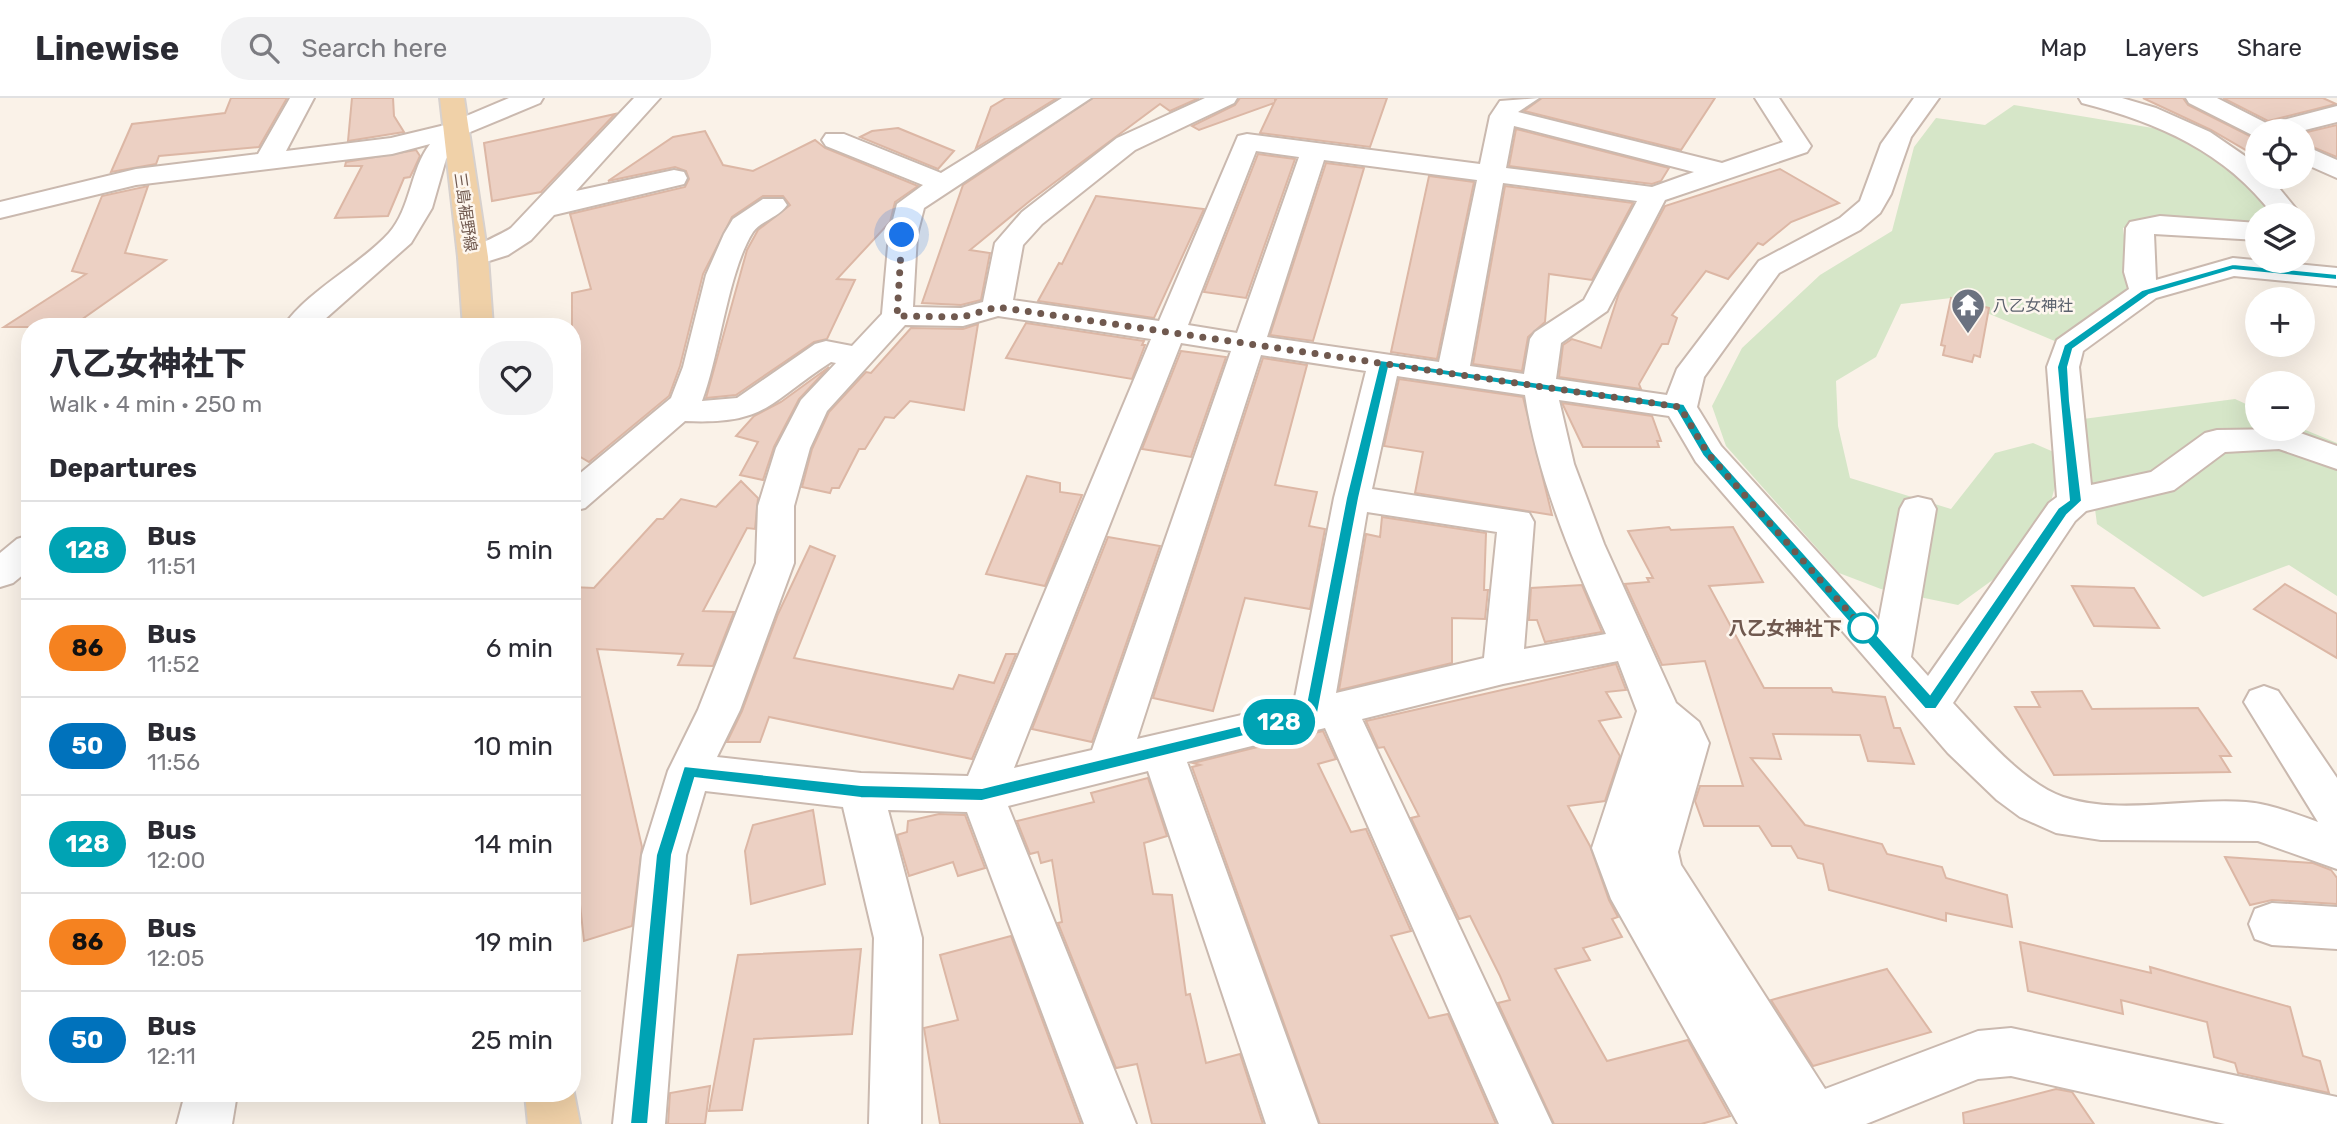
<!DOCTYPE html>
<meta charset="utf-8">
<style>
:root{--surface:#fff;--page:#f2f2f3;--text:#2b2b33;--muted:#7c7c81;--line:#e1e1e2}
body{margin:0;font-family:Rubik,"Noto Sans JP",sans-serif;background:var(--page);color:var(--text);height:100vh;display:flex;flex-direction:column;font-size:26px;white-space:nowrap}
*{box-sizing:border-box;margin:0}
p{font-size:23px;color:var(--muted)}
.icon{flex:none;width:38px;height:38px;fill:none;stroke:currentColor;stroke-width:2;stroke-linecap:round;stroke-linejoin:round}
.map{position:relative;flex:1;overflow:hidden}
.side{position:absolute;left:21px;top:220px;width:560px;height:784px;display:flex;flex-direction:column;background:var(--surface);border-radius:28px;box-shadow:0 7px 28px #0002}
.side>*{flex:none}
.badge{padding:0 14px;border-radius:23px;font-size:24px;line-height:46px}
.controls{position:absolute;left:2245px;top:21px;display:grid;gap:14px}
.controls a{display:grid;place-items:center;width:70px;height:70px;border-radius:50%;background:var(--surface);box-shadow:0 7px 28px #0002;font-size:35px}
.you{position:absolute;width:35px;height:35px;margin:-18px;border:5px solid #fff;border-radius:50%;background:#1a73e8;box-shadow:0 0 0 10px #1a73e833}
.map>.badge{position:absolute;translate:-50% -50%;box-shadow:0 0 0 4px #fff}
h2{padding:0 28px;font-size:26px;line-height:63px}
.round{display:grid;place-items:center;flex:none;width:74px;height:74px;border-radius:28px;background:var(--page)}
.overview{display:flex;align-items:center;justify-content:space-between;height:119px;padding:0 28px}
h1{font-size:33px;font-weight:800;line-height:52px}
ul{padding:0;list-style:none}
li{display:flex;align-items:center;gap:21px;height:98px;padding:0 28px;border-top:2px solid var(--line)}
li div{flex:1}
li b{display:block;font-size:26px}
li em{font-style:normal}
li .badge{min-width:77px;font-weight:700;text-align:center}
header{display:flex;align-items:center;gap:42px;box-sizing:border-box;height:98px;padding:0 35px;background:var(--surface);border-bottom:2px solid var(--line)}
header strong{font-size:33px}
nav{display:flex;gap:38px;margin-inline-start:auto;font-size:24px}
.search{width:490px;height:63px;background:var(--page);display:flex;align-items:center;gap:18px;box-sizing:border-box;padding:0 24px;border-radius:28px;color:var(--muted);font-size:26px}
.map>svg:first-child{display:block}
.green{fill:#d6e6c8}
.building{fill:#ecd0c3;stroke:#dcb7a5;stroke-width:2}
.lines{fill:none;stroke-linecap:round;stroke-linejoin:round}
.minor-casing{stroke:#cab9af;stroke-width:4}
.major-casing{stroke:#d7d1ce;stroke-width:4}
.minor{fill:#fff;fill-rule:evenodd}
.major{fill:#f0d1a8;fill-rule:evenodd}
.line{fill:#00a3b4;stroke:#fff;stroke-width:2}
.walk{stroke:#70594f;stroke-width:7;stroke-dasharray:0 12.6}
.stop-dot{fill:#fff;stroke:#00a3b4;stroke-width:3.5}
.labels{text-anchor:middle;stroke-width:5;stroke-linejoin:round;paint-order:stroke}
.far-street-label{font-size:16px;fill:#70594f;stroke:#fdf6ee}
.far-worship-label{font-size:16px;fill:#5b616d;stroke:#fdf6ee;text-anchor:start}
.stop-label{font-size:19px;font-weight:bold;fill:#70594f;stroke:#fdf6ee;text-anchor:end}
</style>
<header>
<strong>Linewise</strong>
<div class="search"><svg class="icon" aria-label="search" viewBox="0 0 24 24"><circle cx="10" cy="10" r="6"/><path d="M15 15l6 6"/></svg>Search here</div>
<nav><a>Map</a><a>Layers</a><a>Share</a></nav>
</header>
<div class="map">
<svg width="2337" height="1026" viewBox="0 0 2337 1026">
<rect width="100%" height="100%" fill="#faf2e8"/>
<g class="green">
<path d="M 2014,7 L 2159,31 L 2203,44 L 2284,117 L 2258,117 L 2257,126 L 2137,121 L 2123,130 L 2131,190 L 2057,244 L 1951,200 L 1901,206 L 1876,259 L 1836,283 L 1838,328 L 1850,380 L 1951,411 L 1995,355 L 2033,345 L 2063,358 L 2049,411 L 2005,473 L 1958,507 L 1881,491 L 1839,475 L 1726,348 L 1712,308 L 1742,250 L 1820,177 L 1892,133 L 1914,49 L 1936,20 L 1985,27 Z"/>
<path d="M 2235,301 L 2257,311 L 2258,331 L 2303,331 L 2337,345 L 2337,498 L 2289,467 L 2203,499 L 2097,426 L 2083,321 Z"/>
</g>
<g class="building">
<path d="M 231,0 L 287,0 L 259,49 L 159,58 L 156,66 L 111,74 L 132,26 L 225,15 Z"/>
<path d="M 352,0 L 393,0 L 394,18 L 404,34 L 348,43 Z"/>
<path d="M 1006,0 L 1057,0 L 976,50 L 991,9 Z"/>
<path d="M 1093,0 L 1199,0 L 1170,13 L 1160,6 L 1031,102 L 970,152 L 990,155 L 981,202 L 961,207 L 922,205 L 963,87 Z"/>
<path d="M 1240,0 L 1275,0 L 1275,3 L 1277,0 L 1387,0 L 1370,49 L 1260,35 L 1274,5 L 1199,32 L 1192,28 L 1235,7 Z"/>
<path d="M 1542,0 L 1715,0 L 1681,52 L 1524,13 Z"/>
<path d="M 2143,0 L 2183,0 L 2188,7 L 2258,42 L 2258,63 L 2250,58 L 2254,57 L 2211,32 Z"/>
<path d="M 2223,0 L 2323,0 L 2336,6 L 2268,23 Z"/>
<path d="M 615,16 L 541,94 L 492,103 L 484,45 Z"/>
<path d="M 2337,27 L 2337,59 L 2303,45 L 2303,35 Z"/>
<path d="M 898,30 L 954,53 L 938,71 L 860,39 L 872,33 Z"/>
<path d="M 1516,31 L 1669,70 L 1661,83 L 1652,86 L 1509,68 Z"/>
<path d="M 705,33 L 723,67 L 753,73 L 815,42 L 825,50 L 918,88 L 895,104 L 890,124 L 837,181 L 855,182 L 827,241 L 814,244 L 736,297 L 706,300 L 747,152 L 758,132 L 790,107 L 783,98 L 763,98 L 732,119 L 703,176 L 680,268 L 669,298 L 589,364 L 572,354 L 572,195 L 591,191 L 570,116 L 685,89 L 689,81 L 686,73 L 675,69 L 608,83 L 673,39 Z"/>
<path d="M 416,52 L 420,58 L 414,71 L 410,79 L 404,80 L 388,118 L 335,120 L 362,68 L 345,68 L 346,64 Z"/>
<path d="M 1258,56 L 1295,61 L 1246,200 L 1204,194 Z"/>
<path d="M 1326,65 L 1364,70 L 1313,243 L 1270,237 Z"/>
<path d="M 1780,71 L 1839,105 L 1791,124 L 1763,147 L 1758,145 L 1728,181 L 1706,173 L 1672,217 L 1677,220 L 1668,246 L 1662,246 L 1639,286 L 1641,291 L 1559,279 L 1563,247 L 1572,241 L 1601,250 L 1619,195 L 1665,108 Z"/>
<path d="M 1429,78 L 1474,84 L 1437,261 L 1391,254 Z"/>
<path d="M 148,88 L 125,155 L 166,162 L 71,229 L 4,229 L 86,176 L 72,173 L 102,98 Z"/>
<path d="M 1505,88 L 1633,105 L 1592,182 L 1549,176 L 1545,224 L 1528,239 L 1522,273 L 1473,266 Z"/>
<path d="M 1096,98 L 1204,111 L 1154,220 L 1038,203 L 1059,165 L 1062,166 Z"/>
<path d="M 1951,200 L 1989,210 L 1980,259 L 1974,257 L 1972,264 L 1943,257 L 1945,248 L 1941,247 Z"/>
<path d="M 1026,225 L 1144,243 L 1142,247 L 1145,247 L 1132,281 L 1006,260 Z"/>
<path d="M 978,226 L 964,312 L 910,303 L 894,320 L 885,319 L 865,351 L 859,351 L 839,390 L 832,390 L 830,395 L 802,389 L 812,351 L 829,314 L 866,274 L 871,275 L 911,230 L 963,231 Z"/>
<path d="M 1181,253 L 1226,259 L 1191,359 L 1142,351 Z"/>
<path d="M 1263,260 L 1307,267 L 1275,387 L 1317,394 L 1309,428 L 1325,431 L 1310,511 L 1245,500 L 1213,613 L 1153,600 Z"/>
<path d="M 829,269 L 799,301 L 774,349 L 763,382 L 740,377 L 758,344 L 736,338 L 754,318 L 781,304 Z"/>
<path d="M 1399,281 L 1523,299 L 1552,417 L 1415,395 L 1423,354 L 1384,348 Z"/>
<path d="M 1562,305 L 1652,318 L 1661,343 L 1657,343 L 1659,349 L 1583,349 Z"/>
<path d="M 1027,378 L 1060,385 L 1060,394 L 1082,397 L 1045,488 L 986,476 Z"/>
<path d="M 741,383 L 758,400 L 755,431 L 747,430 L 703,513 L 734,514 L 713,568 L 678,567 L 683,556 L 597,551 L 642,749 L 632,828 L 584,843 L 572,733 L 572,489 L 594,490 L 657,421 L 663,421 L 681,401 L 716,409 Z"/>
<path d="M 1382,419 L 1486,435 L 1484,492 L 1488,492 L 1485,521 L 1452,520 L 1452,565 L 1339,592 L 1366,436 L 1380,439 Z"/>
<path d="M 1669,429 L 1671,432 L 1733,429 L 1763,484 L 1709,488 L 1764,590 L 1831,590 L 1833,594 L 1885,599 L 1894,630 L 1900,630 L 1914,666 L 1868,663 L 1860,637 L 1773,636 L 1781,661 L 1751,660 L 1805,727 L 1882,746 L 1887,756 L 1942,769 L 1946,780 L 2007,797 L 2012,829 L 1946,815 L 1946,823 L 1829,792 L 1823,766 L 1798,760 L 1791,748 L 1772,748 L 1759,728 L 1704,728 L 1695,703 L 1700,688 L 1743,688 L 1705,563 L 1662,567 L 1625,486 L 1649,484 L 1647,480 L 1653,480 L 1628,433 Z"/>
<path d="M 1108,439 L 1160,448 L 1092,644 L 1032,631 Z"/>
<path d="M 810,448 L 835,458 L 794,560 L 953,591 L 959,577 L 994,585 L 1006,556 L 1016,556 L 972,661 L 769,619 L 760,644 L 727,644 L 742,613 L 778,516 Z"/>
<path d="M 2285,486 L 2337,516 L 2337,560 L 2254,511 Z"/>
<path d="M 1582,487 L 1602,534 L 1545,544 L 1537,522 L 1529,522 L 1531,490 Z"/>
<path d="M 2072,488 L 2134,490 L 2159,530 L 2094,528 Z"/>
<path d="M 1616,566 L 1626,592 L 1606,594 L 1621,619 L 1599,623 L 1620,658 L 1605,703 L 1568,708 L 1590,748 L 1609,802 L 1618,819 L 1612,821 L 1622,839 L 1583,850 L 1590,862 L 1555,871 L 1607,963 L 1688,942 L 1730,1018 L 1701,1026 L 1554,1026 L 1498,905 L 1510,902 L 1500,878 L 1470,818 L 1459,821 L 1411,720 L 1419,718 L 1384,649 L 1378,650 L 1366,623 Z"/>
<path d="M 2082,593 L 2092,611 L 2198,610 L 2231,658 L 2220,658 L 2230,674 L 2054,677 L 2015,609 L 2040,609 L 2032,594 Z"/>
<path d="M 1323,633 L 1336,661 L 1318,666 L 1351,734 L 1366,731 L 1411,833 L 1391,838 L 1429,920 L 1448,916 L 1496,1026 L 1320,1026 L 1192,669 L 1200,667 L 1193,665 Z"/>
<path d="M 1148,680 L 1167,738 L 1144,745 L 1153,796 L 1172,797 L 1186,897 L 1190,896 L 1206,965 L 1240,956 L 1263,1026 L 1152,1026 L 1137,966 L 1116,970 L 1058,825 L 1062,824 L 1052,762 L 1041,765 L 1038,754 L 1030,756 L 1017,723 L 1094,704 L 1091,695 Z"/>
<path d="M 813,712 L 825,786 L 751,806 L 745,753 L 753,727 Z"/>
<path d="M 939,716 L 965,717 L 985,770 L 958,778 L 953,764 L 909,778 L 897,737 L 907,734 L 908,723 Z"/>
<path d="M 2225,759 L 2313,765 L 2331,772 L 2337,780 L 2337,806 L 2272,802 L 2250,807 Z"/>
<path d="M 1011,838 L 1081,1026 L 940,1026 L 924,930 L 958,922 L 940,857 Z"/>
<path d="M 2020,844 L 2151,875 L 2150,869 L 2290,909 L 2303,958 L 2320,963 L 2329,995 L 2238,975 L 2235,965 L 2214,959 L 2207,924 L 2121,902 L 2123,916 L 2028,893 Z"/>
<path d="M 861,851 L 852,936 L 754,941 L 742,1012 L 709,1013 L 738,857 Z"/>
<path d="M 1887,871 L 1931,934 L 1813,968 L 1771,902 Z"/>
<path d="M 710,988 L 705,1026 L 668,1026 L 670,995 Z"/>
<path d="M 2056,991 L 2072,994 L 2094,1026 L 1964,1026 L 1963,1015 Z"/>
</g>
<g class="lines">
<g class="minor-casing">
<g id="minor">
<path d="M 290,0 L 314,0 L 286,53 L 391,40 L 445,27 L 509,0 L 543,0 L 540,5 L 463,37 L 446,61 L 432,110 L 411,145 L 316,229 L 283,229 C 308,192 359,168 389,135 C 411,110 410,72 430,46 L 392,56 L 136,87 L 0,120 L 0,104 L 136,71 L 258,56 Z"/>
<path d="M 634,0 L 660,0 L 576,93 L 674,72 L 684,74 L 687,80 L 684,86 L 554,117 L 531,142 L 508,157 L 473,168 L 463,165 L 458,159 C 464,152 499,138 511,130 Z"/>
<path d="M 1062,0 L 1091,0 L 924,110 L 917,137 L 913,209 L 961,210 L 983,204 L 995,145 L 1022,114 L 1117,40 L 1205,0 L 1237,0 L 1234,5 L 1135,52 L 1042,126 L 1023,147 L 1013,202 L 1159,223 L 1238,38 L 1247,36 L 1480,66 L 1490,18 L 1500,3 L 1539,0 L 1518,14 L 1722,65 L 1783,44 L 1755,0 L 1779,0 L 1811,48 L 1807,54 L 1665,102 L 1607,213 L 1561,245 L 1556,281 L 1667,297 L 1677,271 L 1759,163 L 1840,120 L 1860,103 L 1881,46 L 1914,0 L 1939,0 L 1911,39 L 1891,96 L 1880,115 L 1860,132 L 1779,175 L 1704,279 L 1697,309 L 1721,348 L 1879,522 L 1900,411 L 1905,402 L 1918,399 L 1931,402 L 1936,411 L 1911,559 L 1928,578 L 2049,405 L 2057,399 L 2047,269 L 2057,242 L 2129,191 L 2124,174 L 2126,130 L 2130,124 L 2160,118 L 2258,125 L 2258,142 L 2154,136 L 2156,182 L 2233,160 L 2337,170 L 2337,188 L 2234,178 L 2156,200 L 2083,253 L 2079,269 L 2091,387 L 2151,374 L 2205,335 L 2217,332 L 2289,331 L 2337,348 L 2337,371 L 2279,351 L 2225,354 L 2174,392 L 2086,413 L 2075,423 L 1953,605 C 1981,635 2024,686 2063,699 C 2121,718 2187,699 2246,704 C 2271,706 2295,716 2318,724 L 2244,604 L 2250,593 L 2264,588 L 2278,593 L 2337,680 L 2337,771 L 2258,743 L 2101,742 L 2056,735 L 2020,719 L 1997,702 L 1948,655 L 1696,364 L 1669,318 L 1559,302 L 1574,366 L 1604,446 L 1676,605 L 1699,624 L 1709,645 L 1678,754 L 1681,767 L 1825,991 L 1978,933 L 2011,930 L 2337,999 L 2337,1026 L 2225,1026 L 2011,978 L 1978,981 L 1866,1026 L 1738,1026 L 1611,801 L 1592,750 L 1637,613 L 1618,563 L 1503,586 L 1362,621 L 1552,1026 L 1499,1026 L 1325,630 L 1187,664 L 1318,1026 L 1266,1026 L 1148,673 L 1008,708 L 1136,1026 L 1084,1026 L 967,714 L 888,712 L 922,840 L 921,1026 L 869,1026 L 874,840 L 843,709 L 705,693 L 686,757 L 665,1026 L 613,1026 L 642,757 L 668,673 L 698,612 L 756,465 L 758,408 L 776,350 L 801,302 L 836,265 L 831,264 C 769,304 767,327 685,323 L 585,410 L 572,413 L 572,382 L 671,300 L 683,269 L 706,177 L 724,136 L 733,121 L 763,101 L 783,101 L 787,107 C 779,119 761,123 753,134 C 728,173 720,255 702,303 L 737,300 L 815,246 L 826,243 L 852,248 L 882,216 L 889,137 L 897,106 L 923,87 L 826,48 L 822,42 L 826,36 L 844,36 L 941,75 ZM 1514,28 L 1694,74 L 1652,89 L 1506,70 ZM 1256,53 L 1299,59 L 1237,235 L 1188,227 ZM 1324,62 L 1477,82 L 1439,264 L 1267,239 ZM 1503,85 L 1637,103 L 1584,202 L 1535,234 L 1530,241 L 1524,276 L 1470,268 ZM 998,218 L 1151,241 L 968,678 L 861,675 L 717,659 L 740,612 L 794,465 L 794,408 L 810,350 L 827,313 L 905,227 L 963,228 ZM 1181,245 L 1231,253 L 1092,652 L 1014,670 ZM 1261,257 L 1366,273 L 1334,400 L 1294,605 L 1137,641 ZM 1397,278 L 1525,297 C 1538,380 1571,459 1606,536 L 1524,551 L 1534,424 L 1529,415 L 1372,391 ZM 1367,414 L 1497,434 L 1484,560 L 1336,595 Z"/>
<path d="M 2079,0 L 2122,0 L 2156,10 L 2210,34 L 2258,67 L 2258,79 L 2270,79 L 2301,117 L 2273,117 C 2226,54 2157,24 2082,5 Z"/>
<path d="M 2186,0 L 2217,0 L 2268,26 L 2337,8 L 2337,24 L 2301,33 L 2258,33 L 2258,40 L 2189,5 Z"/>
<path d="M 2303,47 L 2337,62 L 2337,80 L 2303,65 Z"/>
<path d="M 30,437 L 30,471 L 13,485 L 0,489 L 0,455 L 17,441 Z"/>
<path d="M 2272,805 L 2337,809 L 2337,851 L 2272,847 L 2255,841 L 2249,826 L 2255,811 Z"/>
<path d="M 185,996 L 237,996 L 232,1026 L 177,1026 Z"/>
</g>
</g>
<g class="major-casing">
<g id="major">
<path d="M 440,0 L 464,0 L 488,159 L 493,229 L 463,229 L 458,159 Z"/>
<path d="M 572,985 L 580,1026 L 528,1026 L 525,996 L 572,996 Z"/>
</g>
</g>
<use href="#minor" class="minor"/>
<use href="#major" class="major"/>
</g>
<path class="line" d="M 2233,166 L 2337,176 L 2337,182 L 2233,172 L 2149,197 L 2073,251 L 2068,269 L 2070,303 L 2082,403 L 2067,417 L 1936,611 L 1925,611 L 1703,358 L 1676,312 L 1389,269 L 1359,400 L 1317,620 L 982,703 L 861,700 L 695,680 L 672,757 L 648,1026 L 630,1026 L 656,757 L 684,668 L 861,687 L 982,690 L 1305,612 L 1346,400 L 1380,262 L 1684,306 L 1712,353 L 1930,596 L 2058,410 L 2069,402 L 2057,269 L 2064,247 L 2142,192 Z"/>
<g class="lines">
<path class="walk" d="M 902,137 L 897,218 L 963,219 L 997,209 L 1680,309 L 1708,356 L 1863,530"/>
</g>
<defs>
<g id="temple-pin" transform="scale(1.75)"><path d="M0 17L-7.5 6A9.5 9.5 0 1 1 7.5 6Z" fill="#6b7280" stroke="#fdf6ee"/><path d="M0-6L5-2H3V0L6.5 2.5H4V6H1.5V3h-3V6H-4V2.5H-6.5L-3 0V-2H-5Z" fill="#fff"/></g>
</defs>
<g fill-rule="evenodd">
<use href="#temple-pin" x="1968" y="207"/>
</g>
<circle class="stop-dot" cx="1863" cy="530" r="14"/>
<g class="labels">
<g class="far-street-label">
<text transform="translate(466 114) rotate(82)" y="6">三島裾野線</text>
</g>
<g class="far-worship-label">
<text x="1993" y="213">八乙女神社</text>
</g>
<g class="stop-label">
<text x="1842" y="537">八乙女神社下</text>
</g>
</g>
</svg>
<div class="controls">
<a><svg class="icon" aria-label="locate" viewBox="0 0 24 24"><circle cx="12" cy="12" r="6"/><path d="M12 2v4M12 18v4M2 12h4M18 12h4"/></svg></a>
<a><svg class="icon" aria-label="layers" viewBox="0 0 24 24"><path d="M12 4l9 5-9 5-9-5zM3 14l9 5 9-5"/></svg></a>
<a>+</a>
<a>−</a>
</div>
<div class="you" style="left:902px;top:137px"></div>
<b class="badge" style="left:1279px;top:624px;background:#00a3b4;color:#fff">128</b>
<section class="side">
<div class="overview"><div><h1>八乙女神社下</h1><p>Walk · 4 min · 250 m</p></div><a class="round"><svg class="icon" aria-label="heart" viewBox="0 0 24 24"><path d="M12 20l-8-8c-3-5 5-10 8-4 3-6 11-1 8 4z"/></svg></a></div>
<h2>Departures</h2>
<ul>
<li><span class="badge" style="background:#00a3b4;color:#fff">128</span><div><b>Bus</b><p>11:51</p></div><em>5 min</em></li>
<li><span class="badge" style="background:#f58220;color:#111">86</span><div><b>Bus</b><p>11:52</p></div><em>6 min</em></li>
<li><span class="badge" style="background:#0072bc;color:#fff">50</span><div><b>Bus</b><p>11:56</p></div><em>10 min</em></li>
<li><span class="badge" style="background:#00a3b4;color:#fff">128</span><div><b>Bus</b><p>12:00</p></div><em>14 min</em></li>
<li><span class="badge" style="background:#f58220;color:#111">86</span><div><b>Bus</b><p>12:05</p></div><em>19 min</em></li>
<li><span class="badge" style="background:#0072bc;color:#fff">50</span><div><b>Bus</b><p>12:11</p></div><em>25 min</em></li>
</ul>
</section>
</div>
